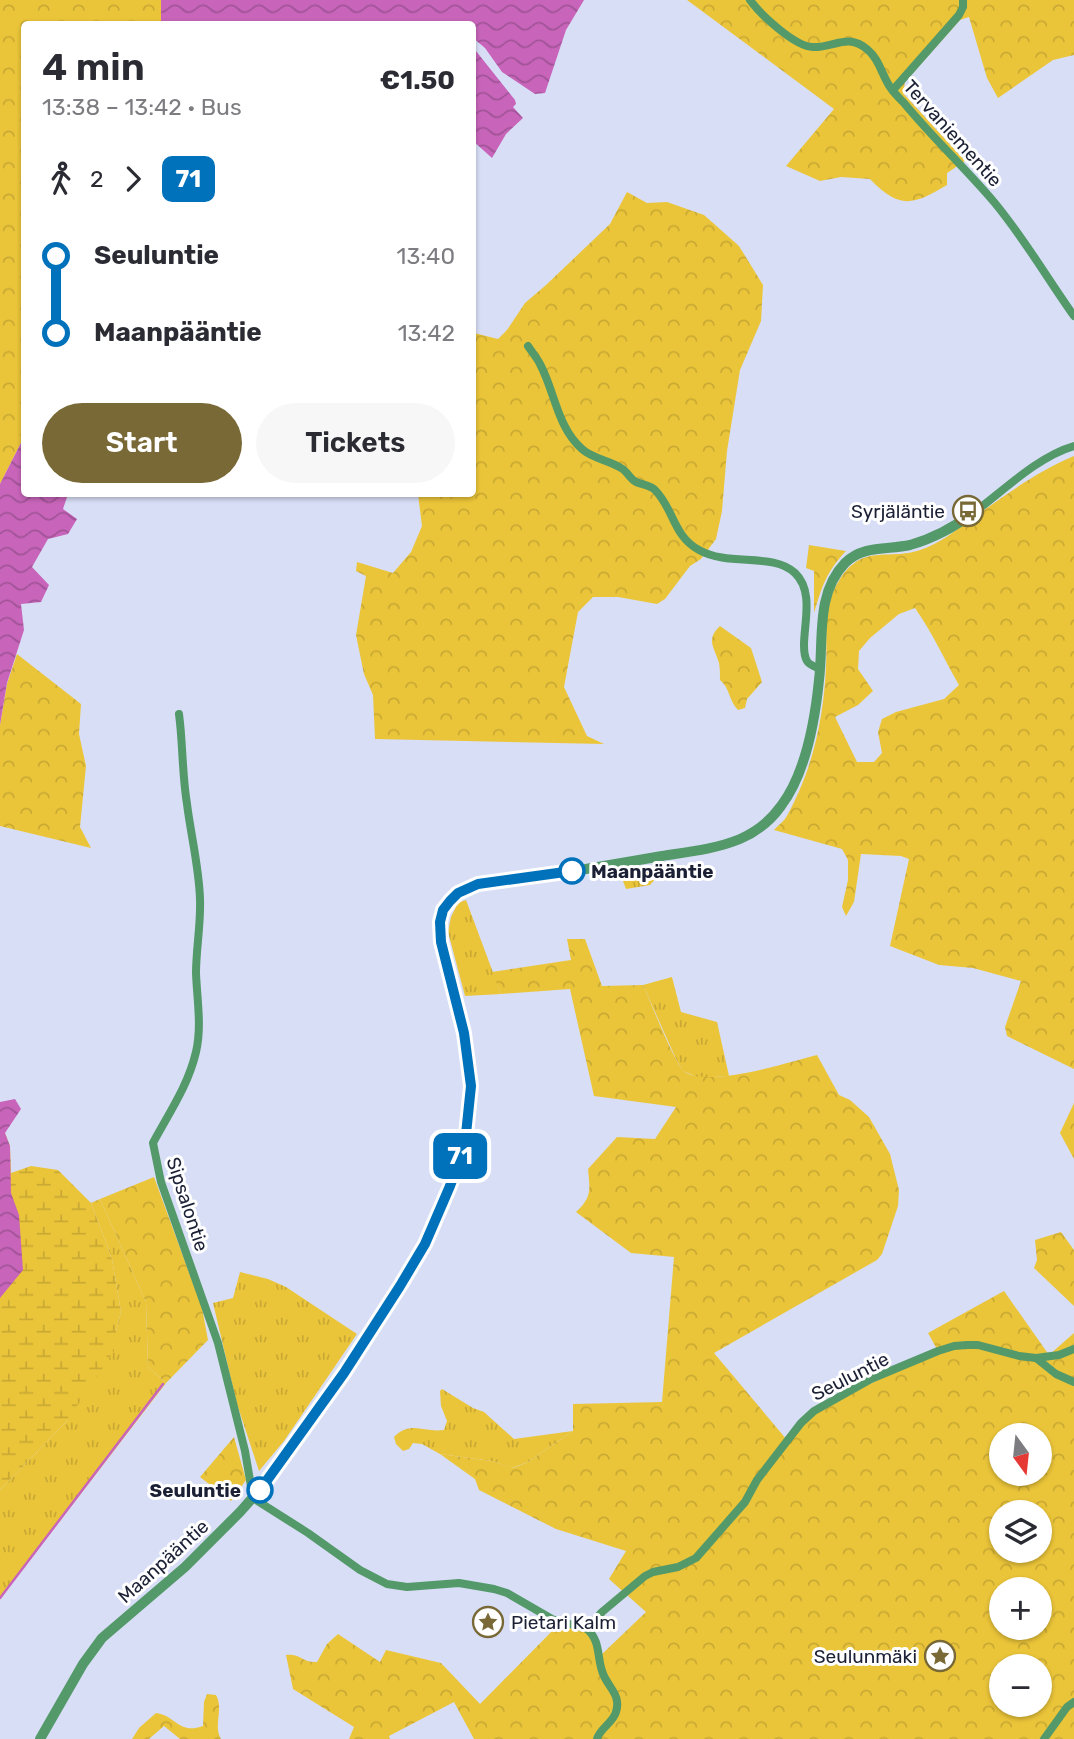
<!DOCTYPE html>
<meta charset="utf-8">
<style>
:root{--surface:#fff;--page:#f7f7f7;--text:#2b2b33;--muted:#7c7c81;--accent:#786936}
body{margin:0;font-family:Rubik,sans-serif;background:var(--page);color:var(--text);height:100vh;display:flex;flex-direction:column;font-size:26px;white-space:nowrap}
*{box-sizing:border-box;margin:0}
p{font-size:23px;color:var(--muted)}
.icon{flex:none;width:38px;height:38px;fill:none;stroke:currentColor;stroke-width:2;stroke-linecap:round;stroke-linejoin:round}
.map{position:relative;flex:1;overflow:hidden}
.sheet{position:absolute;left:21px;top:21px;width:455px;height:476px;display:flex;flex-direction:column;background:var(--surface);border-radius:7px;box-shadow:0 2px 5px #0004}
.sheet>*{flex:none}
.badge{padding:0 14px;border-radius:10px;font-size:24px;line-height:46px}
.needle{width:46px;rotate:165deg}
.tools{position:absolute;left:989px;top:1423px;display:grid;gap:14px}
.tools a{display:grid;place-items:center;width:63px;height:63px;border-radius:50%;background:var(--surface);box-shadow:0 2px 5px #0004;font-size:35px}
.map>.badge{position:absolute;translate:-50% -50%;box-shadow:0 0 0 4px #fff}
.legs{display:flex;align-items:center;gap:10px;height:77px;padding:0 21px;font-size:23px}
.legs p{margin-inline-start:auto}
.headline{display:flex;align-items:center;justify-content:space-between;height:119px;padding:0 21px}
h1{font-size:38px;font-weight:600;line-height:52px}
.button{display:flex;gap:14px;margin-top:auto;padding:14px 21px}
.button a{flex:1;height:80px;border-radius:42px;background:var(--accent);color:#fff;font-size:28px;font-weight:600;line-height:80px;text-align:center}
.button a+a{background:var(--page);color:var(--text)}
ul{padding:0 21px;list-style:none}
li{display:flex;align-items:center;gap:24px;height:77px;font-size:26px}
li i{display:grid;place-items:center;width:10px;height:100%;margin:0 9px;background:currentColor}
li i::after{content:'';width:18px;height:18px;margin:-9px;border:5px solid;border-radius:50%;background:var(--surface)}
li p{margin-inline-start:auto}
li:first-child i{background:linear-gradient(#0000 50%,currentColor 0)}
li:last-child i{background:linear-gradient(currentColor 50%,#0000 0)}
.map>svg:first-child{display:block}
.grass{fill:url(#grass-tufts)}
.forest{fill:url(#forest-crowns);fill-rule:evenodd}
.wetland{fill:url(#wetland-marsh)}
.water{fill:url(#water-waves)}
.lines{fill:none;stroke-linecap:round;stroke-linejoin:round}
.stream{stroke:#c865ba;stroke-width:2.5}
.minor{stroke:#54996a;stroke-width:8}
.tertiary{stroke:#54996a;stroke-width:10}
.line-1-casing{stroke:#fff;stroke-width:16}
.line-1{stroke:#0072bc;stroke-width:10}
.stop-1-dot{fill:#fff;stroke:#0072bc;stroke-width:3.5}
.labels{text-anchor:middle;stroke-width:6;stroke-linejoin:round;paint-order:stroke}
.street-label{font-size:19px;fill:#1b2035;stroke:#fff}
.poi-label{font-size:19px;fill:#1b2035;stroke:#fff;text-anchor:end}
.stop-label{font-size:19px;font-weight:bold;fill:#1b2035;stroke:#fff;text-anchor:start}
</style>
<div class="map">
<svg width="1074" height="1739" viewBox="0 0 1074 1739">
<defs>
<pattern id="grass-tufts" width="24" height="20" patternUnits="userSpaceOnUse" patternTransform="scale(1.75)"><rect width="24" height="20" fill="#ebc539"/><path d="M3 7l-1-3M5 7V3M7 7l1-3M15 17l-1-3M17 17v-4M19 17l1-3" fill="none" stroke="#c9a933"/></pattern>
<pattern id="forest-crowns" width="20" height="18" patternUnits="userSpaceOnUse" patternTransform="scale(1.75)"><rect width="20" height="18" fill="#ebc539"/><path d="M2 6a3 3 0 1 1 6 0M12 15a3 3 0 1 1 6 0" fill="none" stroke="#c9a933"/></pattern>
<pattern id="wetland-marsh" width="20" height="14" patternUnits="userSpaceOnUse" patternTransform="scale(1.75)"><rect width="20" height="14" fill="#ebc539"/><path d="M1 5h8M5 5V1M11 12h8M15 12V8" fill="none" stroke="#c9a933"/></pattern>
<pattern id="water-waves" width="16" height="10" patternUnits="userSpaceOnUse" patternTransform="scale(1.75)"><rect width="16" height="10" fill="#c865ba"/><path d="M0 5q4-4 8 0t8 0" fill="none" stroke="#a25398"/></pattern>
</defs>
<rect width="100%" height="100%" fill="#d8def6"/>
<g class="grass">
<path d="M 658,866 L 663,866 L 663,870 L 650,885 L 626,889 L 620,873 Z"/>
<path d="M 466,900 L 501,994 L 465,996 L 448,932 L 451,917 L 458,903 Z"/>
<path d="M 672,977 L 681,1012 L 717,1022 L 729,1076 L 699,1078 L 683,1071 L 676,1059 L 643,985 Z"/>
<path d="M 100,1199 L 146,1302 L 148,1367 L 166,1383 L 0,1599 L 0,1490 L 67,1421 L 116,1331 L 121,1312 L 112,1259 L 91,1203 Z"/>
<path d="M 240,1272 L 268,1279 L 286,1287 L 357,1334 L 284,1441 L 259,1471 L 237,1404 L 213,1303 L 233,1298 Z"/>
<path d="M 442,1389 L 473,1408 L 484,1412 L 514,1439 L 573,1431 L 528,1462 L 512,1468 L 492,1461 L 440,1454 L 422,1444 L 413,1443 L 409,1449 L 403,1451 L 396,1444 L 394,1437 C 411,1420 424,1433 444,1430 L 447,1421 L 441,1406 L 440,1391 Z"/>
</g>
<g class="forest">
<path d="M 0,0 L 161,0 L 161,24 L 24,24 L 24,437 L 0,484 Z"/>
<path d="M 687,0 L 1074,0 L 1074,55 L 1053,60 L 998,98 L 987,78 L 969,17 L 960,20 L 905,82 L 903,93 L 965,161 L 947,173 L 947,185 C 912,206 899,209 870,179 L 841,177 L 820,181 L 786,166 L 834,109 Z"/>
<path d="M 627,192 L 647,203 L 667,202 L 704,215 L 739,246 L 763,285 L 761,321 L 740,370 L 727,451 L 722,511 L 716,539 L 701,559 L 690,566 L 665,599 L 657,604 L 618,597 L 593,597 L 578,612 L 564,687 L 587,736 L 604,744 L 375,739 L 373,695 L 364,674 L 356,635 L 366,576 L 356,571 L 357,562 L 393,573 L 411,552 L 422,526 L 418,494 L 472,494 L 473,334 L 474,333 L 498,339 L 507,330 L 525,303 L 546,285 L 610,224 Z"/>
<path d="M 1074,456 L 1074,1069 L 1007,1036 L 1005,1027 L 1021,981 L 973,968 L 939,965 L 890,946 L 909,859 L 901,856 L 861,854 L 854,902 L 846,916 L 842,907 L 848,880 L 848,860 L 842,849 L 774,830 C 777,826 782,823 785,819 C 789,813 792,806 795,800 C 815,759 824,712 826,667 C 828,635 821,608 840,579 C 864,543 886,561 920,550 C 939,544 955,531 970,520 C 1003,497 1037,471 1074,456 ZM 915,608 C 932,632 944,659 959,685 L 944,699 L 896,712 L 882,719 L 878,732 L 882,753 L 874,762 L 857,762 L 835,717 L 858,705 L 873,691 L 858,669 L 859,651 L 870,638 L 899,614 Z"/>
<path d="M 809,545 L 846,551 C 826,572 822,587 814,613 L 814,571 L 806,568 Z"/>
<path d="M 720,626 L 751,648 L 762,682 L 747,699 L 745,708 L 738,710 C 729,701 730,688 720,680 C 720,675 720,668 719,663 C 715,648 705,640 720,626 Z"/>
<path d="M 17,654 L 81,704 L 79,734 L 86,766 L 80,827 L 91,848 L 0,826 L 0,725 L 7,684 Z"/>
<path d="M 567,939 L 585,939 L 602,986 L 643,985 C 650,1000 675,1065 685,1072 C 709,1088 789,1062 817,1055 L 839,1095 L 850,1100 L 869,1117 L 890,1154 L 899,1190 L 898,1206 L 882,1254 L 877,1260 L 714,1353 L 787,1440 L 814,1411 L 938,1351 L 928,1333 L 1004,1291 L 1049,1355 L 1074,1333 L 1074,1739 L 474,1739 L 454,1702 L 389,1736 L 390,1739 L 349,1739 L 354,1727 L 293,1689 L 286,1655 C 301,1653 302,1663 317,1662 L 327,1644 L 338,1634 L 380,1662 L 386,1650 L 441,1663 L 480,1704 L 561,1622 L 587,1629 L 600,1656 L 646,1612 L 609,1579 L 626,1551 L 556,1529 L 479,1490 L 475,1479 L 440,1454 L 492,1461 L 513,1468 L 528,1462 L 573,1431 L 573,1404 L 662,1402 L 674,1257 L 631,1253 L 576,1212 C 592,1197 590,1190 588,1169 L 617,1137 L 655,1139 L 676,1107 L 594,1096 L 570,989 L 501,994 L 492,972 L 571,960 ZM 1001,1435 L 1040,1435 L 1040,1474 L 1001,1474 ZM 1001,1512 L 1040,1512 L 1040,1550 L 1001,1550 ZM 1001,1589 L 1040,1589 L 1040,1628 L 1001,1628 ZM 1001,1666 L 1040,1666 L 1040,1704 L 1001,1704 Z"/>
<path d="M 1074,1103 L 1074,1159 L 1060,1133 Z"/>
<path d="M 154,1177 L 202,1308 L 208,1340 L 166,1383 L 148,1367 L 146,1302 L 100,1199 Z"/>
<path d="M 1061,1232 L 1074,1250 L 1074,1306 L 1034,1268 L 1037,1260 L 1035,1240 Z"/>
<path d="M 234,1437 L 246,1480 L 231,1501 L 200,1477 Z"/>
<path d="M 207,1694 L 216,1695 C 224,1709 213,1725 221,1739 L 180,1739 L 164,1726 L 149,1739 L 132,1739 L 139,1728 L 156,1713 C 175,1715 179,1735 203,1726 L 204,1702 Z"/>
</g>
<path class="wetland" d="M 0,1120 L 10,1146 L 11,1173 L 31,1166 L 58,1170 L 91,1203 L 112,1259 L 121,1312 L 116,1331 L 114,1351 L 67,1421 L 0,1490 Z"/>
<g class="water">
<path d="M 161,0 L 584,0 L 566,30 L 545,93 L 535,94 L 502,72 L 485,48 L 473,38 L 472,24 L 161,24 Z"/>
<path d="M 472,46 L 515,100 L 516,104 L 513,107 L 523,118 L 506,134 L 492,158 L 473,141 Z"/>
<path d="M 24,437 L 24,494 L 68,494 L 63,509 L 77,519 L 68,534 L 48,539 L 32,567 L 49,585 L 41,602 L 21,604 L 24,630 L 7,683 L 0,725 L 0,484 Z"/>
<path d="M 15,1099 L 21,1109 L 5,1133 L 10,1146 L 11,1193 L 19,1215 L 23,1270 L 0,1298 L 0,1102 Z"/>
</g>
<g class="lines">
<path class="stream" d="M 0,1598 L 163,1384"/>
<g class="minor">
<path d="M 750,0 C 760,14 795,47 813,47 C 834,48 848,32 868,50 C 879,59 882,75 890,87 C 894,93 899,98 904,103 C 932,137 965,168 994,202 C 1024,238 1047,278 1074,316"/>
<path d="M 893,90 L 959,15 L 963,7 L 963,0"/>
<path d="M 528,346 C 532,352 537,358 540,364 C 555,392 557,427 582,449 C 593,459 609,460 621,468 C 627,471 630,479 636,482 C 643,485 650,485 655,490 C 674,509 673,536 699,550 C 729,567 773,552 795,573 C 814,591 804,623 804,645 C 804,650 804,656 807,661 C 809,665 816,667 820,669"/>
<path d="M 976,511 C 1005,489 1039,456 1074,446"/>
<path d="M 179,714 C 183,744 182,774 187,804 C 191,836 199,867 200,899 C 201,924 196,949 196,973 C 197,1000 202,1026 196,1052 C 188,1086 169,1113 153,1143 L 161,1182 L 218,1343 L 245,1451 L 253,1498 L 308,1533 L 360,1570 L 387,1584 L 407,1587 L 459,1583 L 494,1589 L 507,1593 L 552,1619 L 587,1629 L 602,1612 L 645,1576 L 653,1572 L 678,1567 L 696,1558 L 745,1502 L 757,1480 L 801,1423 L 814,1411 L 871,1379 L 938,1351 L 954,1346 L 967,1345 L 978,1345 L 1019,1356 L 1036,1358 L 1056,1374 L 1074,1382"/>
<path d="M 1036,1358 L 1059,1355 L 1074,1349"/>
<path d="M 587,1629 C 602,1642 596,1660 604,1676 C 610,1689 621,1696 616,1712 C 613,1723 600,1728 597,1739"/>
<path d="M 1044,1739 L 1067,1707 L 1074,1702"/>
</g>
<path class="tertiary" d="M 40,1739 L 83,1664 L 102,1638 L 185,1567 L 240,1512 L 270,1478 L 344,1373 L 425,1244 L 450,1187 L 459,1162 L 466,1134 L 472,1095 L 464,1033 L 441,942 L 440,922 L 443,910 L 453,897 L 464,889 L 478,884 C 499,880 520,878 541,876 C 582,870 622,863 662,856 C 688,852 716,849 740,839 C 756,832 771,820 781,806 C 806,773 815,720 819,680 C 824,641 815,594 845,563 C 863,545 888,550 910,545 C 935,538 956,526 976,511"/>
</g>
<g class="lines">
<g class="line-1-casing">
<path id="line-1" d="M 260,1490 L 344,1373 L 400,1286 L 425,1244 L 450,1186 L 459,1162 L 466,1134 L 471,1086 L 464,1033 L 441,942 L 440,922 L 443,910 L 450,901 L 458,893 L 478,884 L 572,871"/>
</g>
<use href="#line-1" class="line-1"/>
</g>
<defs>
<g id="bus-ring" transform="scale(1.575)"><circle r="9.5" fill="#fff" stroke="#786936" stroke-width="1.5"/><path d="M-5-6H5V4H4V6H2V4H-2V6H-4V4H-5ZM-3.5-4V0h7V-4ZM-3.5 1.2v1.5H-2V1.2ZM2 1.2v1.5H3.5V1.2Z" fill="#786936"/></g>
<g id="sight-ring" transform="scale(1.575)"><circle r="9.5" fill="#fff" stroke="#786936" stroke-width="1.5"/><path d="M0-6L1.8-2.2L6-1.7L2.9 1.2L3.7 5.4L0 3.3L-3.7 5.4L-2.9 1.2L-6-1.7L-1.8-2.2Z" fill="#786936"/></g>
</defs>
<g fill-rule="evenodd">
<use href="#bus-ring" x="968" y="511"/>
<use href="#sight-ring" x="488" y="1622"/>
<use href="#sight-ring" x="940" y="1656"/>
</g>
<g class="stop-1-dot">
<circle cx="572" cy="871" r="12"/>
<circle cx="260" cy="1490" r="12"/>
</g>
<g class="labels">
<g class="street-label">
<text transform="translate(953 133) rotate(48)" y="7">Tervaniementie</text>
<text transform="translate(188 1204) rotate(72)" y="7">Sipsalontie</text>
<text transform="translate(850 1376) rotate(-27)" y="7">Seuluntie</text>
<text transform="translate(163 1561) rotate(-42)" y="7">Maanpääntie</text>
</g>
<g class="poi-label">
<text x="945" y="518">Syrjäläntie</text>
<text x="511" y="1629" text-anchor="start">Pietari Kalm</text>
<text x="917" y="1663">Seulunmäki</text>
</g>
<g class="stop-label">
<text x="591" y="878">Maanpääntie</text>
<text x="241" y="1497" text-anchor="end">Seuluntie</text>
</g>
</g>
</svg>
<div class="tools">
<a><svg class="needle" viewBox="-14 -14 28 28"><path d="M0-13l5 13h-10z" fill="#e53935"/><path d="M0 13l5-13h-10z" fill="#7c7c81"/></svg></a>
<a><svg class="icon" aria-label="layers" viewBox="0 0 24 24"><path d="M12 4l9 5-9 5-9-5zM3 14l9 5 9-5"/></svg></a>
<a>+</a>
<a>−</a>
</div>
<b class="badge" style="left:460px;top:1156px;background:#0072bc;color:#fff">71</b>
<section class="sheet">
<div class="headline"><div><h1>4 min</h1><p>13:38 – 13:42 · Bus</p></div><b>€1.50</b></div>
<div class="legs"><svg class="icon" aria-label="walk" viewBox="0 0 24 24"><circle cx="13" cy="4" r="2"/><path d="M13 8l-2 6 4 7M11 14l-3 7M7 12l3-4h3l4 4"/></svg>2<svg class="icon" aria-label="forward" viewBox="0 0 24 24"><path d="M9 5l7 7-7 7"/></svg><b class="badge" style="background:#0072bc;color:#fff">71</b></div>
<ul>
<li><i style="color:#0072bc"></i><b>Seuluntie</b><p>13:40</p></li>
<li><i style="color:#0072bc"></i><b>Maanpääntie</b><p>13:42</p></li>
</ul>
<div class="button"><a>Start</a><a>Tickets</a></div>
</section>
</div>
